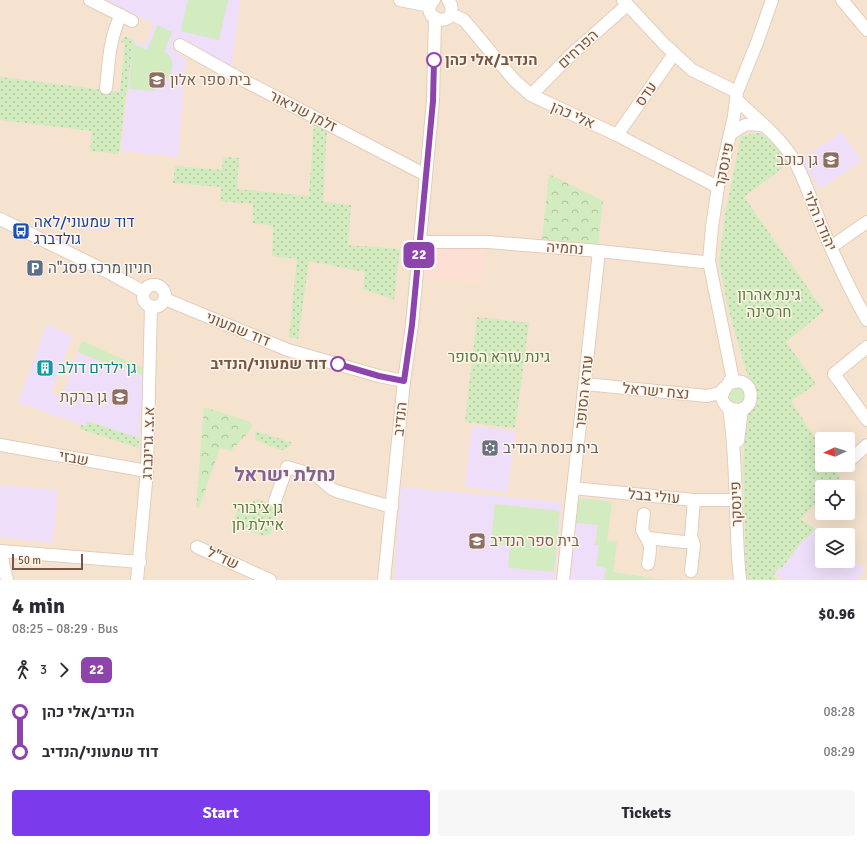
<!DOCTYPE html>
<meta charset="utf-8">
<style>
:root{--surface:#fff;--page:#f7f7f7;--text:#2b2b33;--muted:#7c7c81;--accent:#7c3aed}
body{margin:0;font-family:Signika,Heebo,sans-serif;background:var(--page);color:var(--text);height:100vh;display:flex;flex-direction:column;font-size:15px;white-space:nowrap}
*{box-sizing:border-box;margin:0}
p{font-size:13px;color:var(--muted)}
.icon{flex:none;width:22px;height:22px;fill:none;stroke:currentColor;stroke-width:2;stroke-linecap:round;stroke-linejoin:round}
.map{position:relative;height:580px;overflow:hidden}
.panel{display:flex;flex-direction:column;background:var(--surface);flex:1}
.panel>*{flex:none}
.badge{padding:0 8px;border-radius:6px;font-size:14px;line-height:26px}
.needle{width:26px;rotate:267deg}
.fabs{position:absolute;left:815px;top:432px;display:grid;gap:8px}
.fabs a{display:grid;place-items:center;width:40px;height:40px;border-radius:4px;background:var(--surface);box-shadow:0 4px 16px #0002;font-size:20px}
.scale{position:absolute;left:12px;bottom:10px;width:71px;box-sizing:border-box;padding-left:4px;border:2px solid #765646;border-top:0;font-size:11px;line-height:14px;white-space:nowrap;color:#765646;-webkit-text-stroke:3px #fff5e8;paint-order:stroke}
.map>.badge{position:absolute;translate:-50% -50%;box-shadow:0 0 0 2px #fff}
.legs{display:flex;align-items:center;gap:6px;height:44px;padding:0 12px;font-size:13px}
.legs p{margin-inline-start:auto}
.head{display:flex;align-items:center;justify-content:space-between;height:68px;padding:0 12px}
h1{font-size:22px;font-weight:700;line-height:30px}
.action{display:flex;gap:8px;margin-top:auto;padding:8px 12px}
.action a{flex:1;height:46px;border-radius:4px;background:var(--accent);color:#fff;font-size:16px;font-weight:700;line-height:46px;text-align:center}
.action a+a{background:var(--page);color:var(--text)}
ul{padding:0 12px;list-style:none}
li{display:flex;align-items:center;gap:14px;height:40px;font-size:15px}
li i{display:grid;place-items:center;width:6px;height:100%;margin:0 5px;background:currentColor}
li i::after{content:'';width:10px;height:10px;margin:-5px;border:3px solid;border-radius:50%;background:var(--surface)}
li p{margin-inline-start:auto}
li:first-child i{background:linear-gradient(#0000 50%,currentColor 0)}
li:last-child i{background:linear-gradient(currentColor 50%,#0000 0)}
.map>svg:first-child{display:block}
.residential{fill:#f5e3cf;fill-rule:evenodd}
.commercial{fill:#fedfd4}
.education{fill:#eedef9}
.grass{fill:#d2ebbf}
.forest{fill:url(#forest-crowns)}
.park{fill:url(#park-dots)}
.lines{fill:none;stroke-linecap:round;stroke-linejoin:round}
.minor-casing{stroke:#e2cdbc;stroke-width:14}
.minor{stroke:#fff;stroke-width:12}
.line-1-casing{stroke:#fff;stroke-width:9}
.line-1{stroke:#8e44ad;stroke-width:6}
.stop-1-dot{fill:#fff;stroke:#8e44ad;stroke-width:2}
.labels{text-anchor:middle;stroke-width:3;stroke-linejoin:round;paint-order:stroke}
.street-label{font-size:15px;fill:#765646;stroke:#fff5e8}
.stop-label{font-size:15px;font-weight:bold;fill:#765646;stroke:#fff5e8;text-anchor:start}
.education-label{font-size:15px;fill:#785e54;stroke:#fff5e8;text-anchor:start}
.transit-label{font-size:15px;fill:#164399;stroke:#fff5e8;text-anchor:start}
.service-label{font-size:15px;fill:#4e5e75;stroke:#fff5e8;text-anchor:start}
.park-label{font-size:15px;fill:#537c3e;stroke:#fff5e8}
.culture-label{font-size:15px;fill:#0d838f;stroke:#fff5e8;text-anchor:start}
.worship-label{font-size:15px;fill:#5b616d;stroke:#fff5e8;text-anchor:start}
.district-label{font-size:19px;font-weight:bold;fill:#85619a;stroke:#fff5e8}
</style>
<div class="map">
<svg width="867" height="580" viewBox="0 0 867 580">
<defs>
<pattern id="forest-crowns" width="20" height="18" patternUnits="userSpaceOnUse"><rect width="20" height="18" fill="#d2ebbf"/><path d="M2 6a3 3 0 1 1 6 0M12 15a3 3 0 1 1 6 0" fill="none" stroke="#afc19d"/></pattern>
<pattern id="park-dots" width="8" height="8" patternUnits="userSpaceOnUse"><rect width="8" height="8" fill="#d2ebbf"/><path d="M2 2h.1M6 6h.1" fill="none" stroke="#afc19d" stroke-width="1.8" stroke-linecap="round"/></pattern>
</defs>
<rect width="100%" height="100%" fill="#fdf1e1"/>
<path class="residential" d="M 0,0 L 867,0 L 867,580 L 0,580 ZM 822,439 L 848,439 L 848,465 L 822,465 ZM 822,487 L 848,487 L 848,513 L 822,513 ZM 822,535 L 848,535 L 848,561 L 822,561 Z"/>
<path class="commercial" d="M 418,241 L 486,248 L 483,283 L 414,277 Z"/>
<g class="education">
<path d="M 105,0 L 240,0 L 232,68 L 177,37 L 172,48 L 186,60 L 178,157 L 121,151 L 133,40 L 144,46 L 154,24 Z"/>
<path d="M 842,132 L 862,161 L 820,189 L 801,160 Z"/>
<path d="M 47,324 L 72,336 L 51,393 L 62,396 L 78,352 L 108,365 L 110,362 L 144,376 L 139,438 L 88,421 L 86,426 L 18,403 Z"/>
<path d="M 472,426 L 515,431 L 508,492 L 465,487 Z"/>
<path d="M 0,485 L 58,490 L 53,543 L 0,537 Z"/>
<path d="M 401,487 L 562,502 L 554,580 L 394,580 Z"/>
<path d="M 576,523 L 598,525 L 595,544 L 599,545 L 596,566 L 606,568 L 604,580 L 570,580 Z"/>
<path d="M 815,529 L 822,535 L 822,561 L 848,561 L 848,555 L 865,569 L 857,580 L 784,580 L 775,573 L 780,567 L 781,568 L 806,537 L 808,538 Z"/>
</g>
<g class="grass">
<path d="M 188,0 L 228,0 L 219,40 L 181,31 Z"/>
<path d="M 158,25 L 172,32 L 164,51 C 176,58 172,67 170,78 L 157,77 L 155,91 L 129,89 L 133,43 L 147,50 Z"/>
<path d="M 82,341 L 145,369 L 144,376 L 110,362 L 109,365 L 78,352 Z"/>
<path d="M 732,385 L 746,389 L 746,403 L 732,406 L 726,394 Z"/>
<path d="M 579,498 L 612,502 L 607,541 L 617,542 L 613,572 L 664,580 L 604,580 L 606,568 L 596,566 L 599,545 L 595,545 L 598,525 L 576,523 Z"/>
<path d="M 495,504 L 560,511 L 554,572 L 508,568 L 510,545 L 491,544 Z"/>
</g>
<g class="forest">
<path d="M 549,174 L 603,201 L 598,245 L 542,239 Z"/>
<path d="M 204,407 L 250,422 L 252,426 L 248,433 L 231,451 L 220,448 L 199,508 L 196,507 Z"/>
</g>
<g class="park">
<path d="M 124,36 L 133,40 L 127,92 L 126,92 L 119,154 L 90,151 L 92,131 L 0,120 L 0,77 L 120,92 L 125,43 L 121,42 Z"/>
<path d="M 314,122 L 327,128 L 323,202 L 351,205 L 348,245 L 400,249 L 394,300 L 363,289 L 365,272 L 309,261 L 298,339 L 289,337 L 297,259 L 272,256 L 273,226 L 253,223 L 253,204 L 220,201 L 221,187 L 173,183 L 175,166 L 222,170 L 223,157 L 239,158 L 237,189 L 309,196 Z"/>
<path d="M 757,133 C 771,136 781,152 789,163 L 744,197 L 824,311 L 786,342 L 816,384 L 791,401 L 822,449 L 822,465 L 832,465 L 840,478 L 831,487 L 822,487 L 822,497 L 801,519 L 815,529 L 807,538 L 805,537 L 781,569 L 779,567 L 773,576 L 778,580 L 746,580 L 743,462 L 745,416 L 756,402 L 756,386 L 747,374 L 728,308 L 719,262 L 725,215 L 741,136 Z"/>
<path d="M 477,317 L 529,323 L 515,428 L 465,422 Z"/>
<path d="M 87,421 L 139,438 L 139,448 L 80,429 L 81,425 L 86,426 Z"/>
<path d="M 256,431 L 293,443 L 284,450 L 278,449 L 255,440 L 255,435 Z"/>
<path d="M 257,499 L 280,507 L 271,533 L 264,536 L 232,525 L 238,509 Z"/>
</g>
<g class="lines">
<g class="minor-casing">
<g id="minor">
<path d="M 90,0 L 132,21"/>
<path d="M 400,0 L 430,6"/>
<path d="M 434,0 C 416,18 456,31 451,5 L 448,0"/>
<path d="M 623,0 L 664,44 L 692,70 L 737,92"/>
<path d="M 842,0 L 867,30"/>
<path d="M 451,14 L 464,20 L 514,80 L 531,95 L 617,135 L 718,187"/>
<path d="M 180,45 L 237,77 L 426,175"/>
<path d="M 106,88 C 109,62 109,39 121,15"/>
<path d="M 531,95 L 574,52 L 627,5"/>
<path d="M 736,99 C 756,119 781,137 795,162 C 807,184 814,209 824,232 C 837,262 851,292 867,320"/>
<path d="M 731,134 C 744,124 748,122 765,126"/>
<path d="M 617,135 L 674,54"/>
<path d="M 0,219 L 108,272 L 144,292"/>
<path d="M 420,242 L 488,242 L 599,251 L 703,262 L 709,261"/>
<path d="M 831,247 L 867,222"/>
<circle cx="154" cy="296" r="11"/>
<path d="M 165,299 L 288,350 L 379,376 L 404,381"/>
<path d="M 867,347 L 834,374 L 867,420"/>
<path d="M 585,384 L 707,396 L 720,393 L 724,388"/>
<path d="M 728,384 C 757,370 758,418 732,409 C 727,408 723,403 722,398 C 722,388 731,384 732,375 L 709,261 L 712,227 L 718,187 L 734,116 L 737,92 L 758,40 L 772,0"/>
<path d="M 729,408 C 738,465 734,523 740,580"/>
<path d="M 738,441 L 742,409"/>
<path d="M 0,445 L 147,471"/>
<path d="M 849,461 L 867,445"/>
<path d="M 573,488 L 694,500 L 736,500"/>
<path d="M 275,501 L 287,467 L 317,476 L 332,489 L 336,491 L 392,507"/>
<path d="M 644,514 L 642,530 C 652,547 651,545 648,564"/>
<path d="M 648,538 L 684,542 L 693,541"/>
<path d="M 197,547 L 270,580"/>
<path d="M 0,551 L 140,562"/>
<path d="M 2,551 L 3,564 L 7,580"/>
<path d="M 691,571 L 694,545 L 691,537 L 694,500"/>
<path d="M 137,580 L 147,471 L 151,306"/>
<path d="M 384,580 L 404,381 L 412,325 L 433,101 L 435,19"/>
<path d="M 563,580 L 599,251"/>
</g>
</g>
<use href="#minor" class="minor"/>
</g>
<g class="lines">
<g class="line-1-casing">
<path id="line-1" d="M 338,364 L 379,376 L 404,381 L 412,325 L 433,101 L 434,60"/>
</g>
<use href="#line-1" class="line-1"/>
</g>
<defs>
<g id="school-square" transform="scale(0.9)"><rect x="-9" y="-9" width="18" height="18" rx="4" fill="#8d6e63" stroke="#fff5e8"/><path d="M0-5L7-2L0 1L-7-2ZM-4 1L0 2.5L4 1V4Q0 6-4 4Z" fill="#fff"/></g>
<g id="bus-square" transform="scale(0.9)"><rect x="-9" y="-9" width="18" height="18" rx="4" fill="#1a4fb4" stroke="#fff5e8"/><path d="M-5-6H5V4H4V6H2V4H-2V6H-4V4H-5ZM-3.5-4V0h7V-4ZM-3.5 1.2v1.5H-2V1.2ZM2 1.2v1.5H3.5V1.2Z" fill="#fff"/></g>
<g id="parking-square" transform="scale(0.9)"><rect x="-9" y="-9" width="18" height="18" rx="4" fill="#5c6f8a" stroke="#fff5e8"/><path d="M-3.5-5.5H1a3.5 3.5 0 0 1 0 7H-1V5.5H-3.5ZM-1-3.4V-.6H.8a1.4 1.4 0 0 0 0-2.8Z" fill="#fff"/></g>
<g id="building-square" transform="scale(0.9)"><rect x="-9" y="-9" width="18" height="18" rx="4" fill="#0f9aa8" stroke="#fff5e8"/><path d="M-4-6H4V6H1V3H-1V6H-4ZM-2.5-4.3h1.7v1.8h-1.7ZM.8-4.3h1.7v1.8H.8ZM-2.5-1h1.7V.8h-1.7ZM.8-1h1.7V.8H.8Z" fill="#fff"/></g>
<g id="synagogue-square" transform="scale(0.9)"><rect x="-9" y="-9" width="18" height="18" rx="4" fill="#6b7280" stroke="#fff5e8"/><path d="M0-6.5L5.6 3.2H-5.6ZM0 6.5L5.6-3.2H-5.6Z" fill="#fff"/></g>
</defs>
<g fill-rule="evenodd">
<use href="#school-square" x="157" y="80"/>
<use href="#school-square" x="831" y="160"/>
<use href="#bus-square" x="21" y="231"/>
<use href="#parking-square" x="35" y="268"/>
<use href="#building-square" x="45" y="368"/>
<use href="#school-square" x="120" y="397"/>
<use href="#synagogue-square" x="490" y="448"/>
<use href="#school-square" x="477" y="541"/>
</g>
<g class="stop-1-dot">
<circle cx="434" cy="60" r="7"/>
<circle cx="338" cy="364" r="7"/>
</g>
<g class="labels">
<g class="street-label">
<text transform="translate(578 49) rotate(-43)" y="5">הפרחים</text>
<text transform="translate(646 94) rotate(-55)" y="5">עדס</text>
<text transform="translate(303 111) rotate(27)" y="5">זלמן שניאור</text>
<text transform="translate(573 115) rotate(24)" y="5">אלי כהן</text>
<text transform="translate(724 165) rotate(-78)" y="5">פינסקר</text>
<text transform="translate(820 221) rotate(67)" y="5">יהודה הלוי</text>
<text transform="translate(565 248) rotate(4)" y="5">נחמיה</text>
<text transform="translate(238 329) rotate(22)" y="5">דוד שמעוני</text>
<text transform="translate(656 391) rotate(5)" y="5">נצח ישראל</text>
<text transform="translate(584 392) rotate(-84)" y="5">עזרא הסופר</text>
<text transform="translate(400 419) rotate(-84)" y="5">הנדיב</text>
<text transform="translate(148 443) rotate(-88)" y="5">א.צ. גרינברג</text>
<text transform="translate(74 458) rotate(10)" y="5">שבזי</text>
<text transform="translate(654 496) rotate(5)" y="5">עולי בבל</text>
<text transform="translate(736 504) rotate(-92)" y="5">פינסקר</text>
<text transform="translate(223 558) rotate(25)" y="5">שד"ל</text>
</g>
<g class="stop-label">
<text x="445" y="65">הנדיב/אלי כהן</text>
<text x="327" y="369" text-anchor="end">דוד שמעוני/הנדיב</text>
</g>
<g class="education-label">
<text x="170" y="85">בית ספר אלון</text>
<text x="818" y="165" text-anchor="end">גן כוכב</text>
<text x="107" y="402" text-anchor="end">גן ברקת</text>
<text x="490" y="546">בית ספר הנדיב</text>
</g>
<g class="transit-label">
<text x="34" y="227">דוד שמעוני/לאה<tspan x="34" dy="17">גולדברג</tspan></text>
</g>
<g class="service-label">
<text x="48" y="273">חניון מרכז פסג"ה</text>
</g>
<g class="park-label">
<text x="769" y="300">גינת אהרון<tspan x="769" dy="17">חרסינה</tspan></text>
<text x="499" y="362">גינת עזרא הסופר</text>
<text x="258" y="513">גן ציבורי<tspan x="258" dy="17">איילת חן</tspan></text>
</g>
<g class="culture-label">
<text x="58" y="373">גן ילדים דולב</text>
</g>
<g class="worship-label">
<text x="503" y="453">בית כנסת הנדיב</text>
</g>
<g class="district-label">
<text x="285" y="481">נחלת ישראל</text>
</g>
</g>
</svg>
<div class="fabs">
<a><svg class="needle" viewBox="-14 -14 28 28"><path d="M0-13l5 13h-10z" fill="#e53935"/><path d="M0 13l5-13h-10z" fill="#7c7c81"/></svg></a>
<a><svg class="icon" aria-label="locate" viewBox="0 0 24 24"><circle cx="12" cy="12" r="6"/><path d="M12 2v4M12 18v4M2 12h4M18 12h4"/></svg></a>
<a><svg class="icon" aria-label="layers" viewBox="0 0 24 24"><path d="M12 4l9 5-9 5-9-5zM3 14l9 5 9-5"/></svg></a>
</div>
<div class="scale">50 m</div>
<b class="badge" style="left:419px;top:255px;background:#8e44ad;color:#fff">22</b>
</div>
<section class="panel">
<div class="head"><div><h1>4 min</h1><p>08:25 – 08:29 · Bus</p></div><b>$0.96</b></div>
<div class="legs"><svg class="icon" aria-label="walk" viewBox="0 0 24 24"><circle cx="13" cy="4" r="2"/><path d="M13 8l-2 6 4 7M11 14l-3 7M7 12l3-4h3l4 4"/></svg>3<svg class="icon" aria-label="forward" viewBox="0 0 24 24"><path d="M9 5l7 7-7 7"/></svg><b class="badge" style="background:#8e44ad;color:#fff">22</b></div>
<ul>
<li><i style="color:#8e44ad"></i><b>הנדיב/אלי כהן</b><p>08:28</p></li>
<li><i style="color:#8e44ad"></i><b>דוד שמעוני/הנדיב</b><p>08:29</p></li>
</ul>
<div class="action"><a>Start</a><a>Tickets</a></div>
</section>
